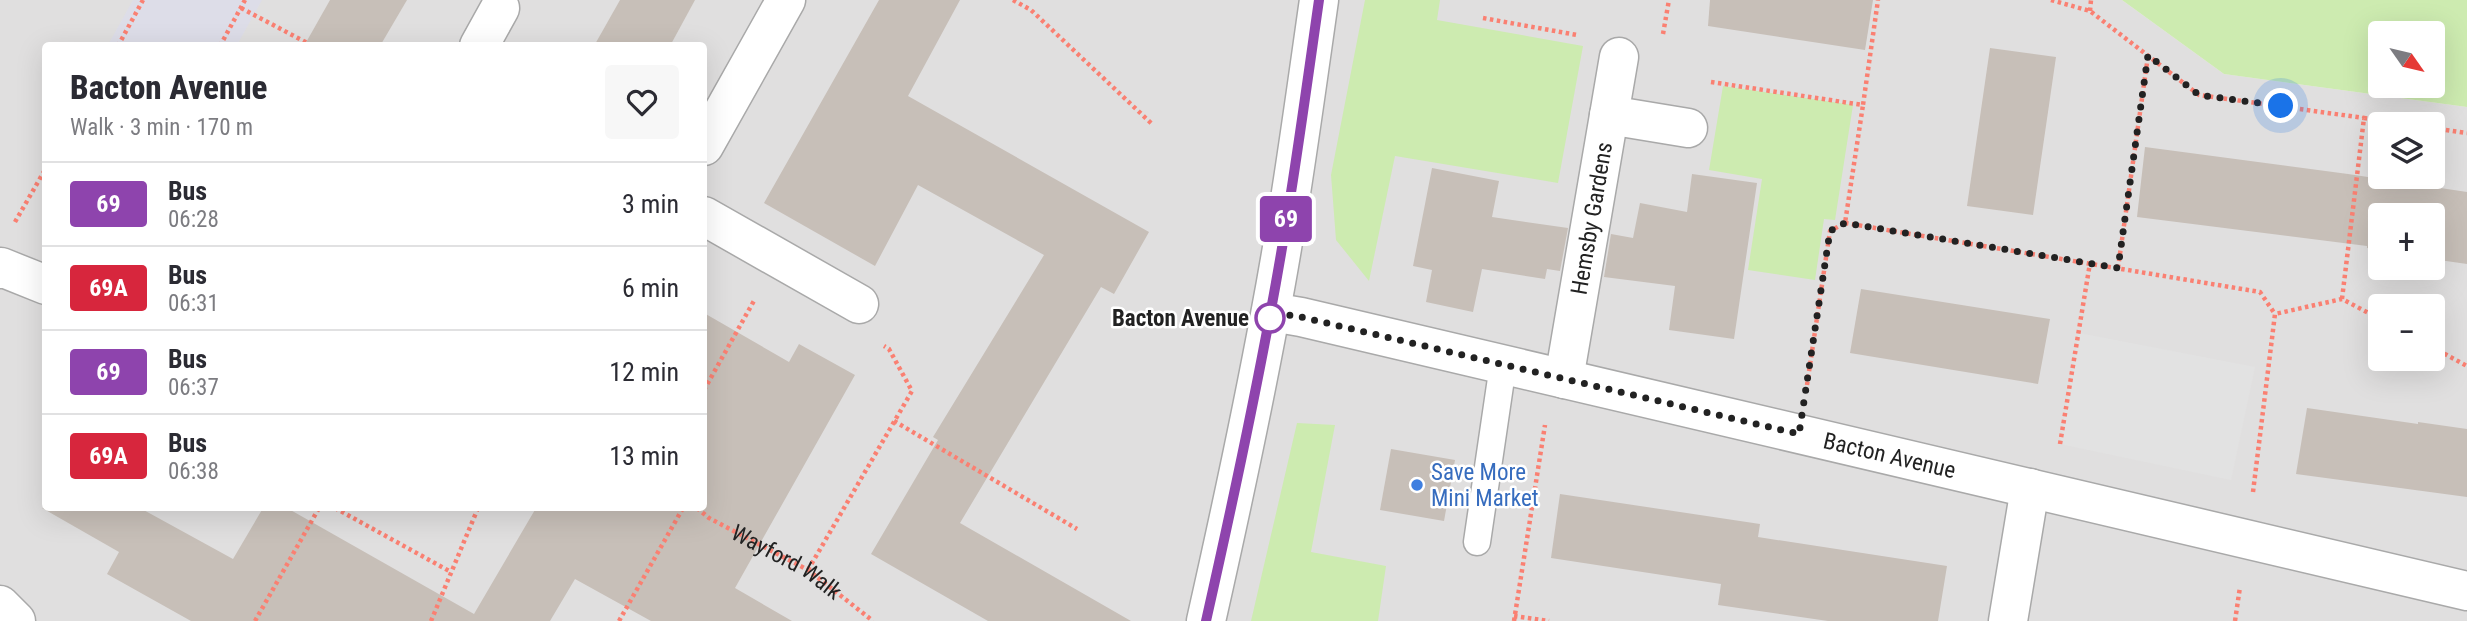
<!DOCTYPE html>
<meta charset="utf-8">
<style>
:root{--surface:#fff;--page:#f7f7f7;--text:#2b2b33;--muted:#7c7c81;--line:#e1e1e2}
body{margin:0;font-family:"Roboto Condensed",sans-serif;background:var(--page);color:var(--text);height:100vh;display:flex;flex-direction:column;font-size:26px;white-space:nowrap}
*{box-sizing:border-box;margin:0}
p{font-size:23px;color:var(--muted)}
.icon{flex:none;width:38px;height:38px;fill:none;stroke:currentColor;stroke-width:2;stroke-linecap:round;stroke-linejoin:round}
.map{position:relative;flex:1;overflow:hidden}
.panel{position:absolute;left:42px;top:42px;width:665px;height:469px;display:flex;flex-direction:column;background:var(--surface);border-radius:7px;box-shadow:0 7px 28px #0002}
.panel>*{flex:none}
.badge{padding:0 14px;border-radius:5px;font-size:24px;line-height:46px}
.needle{width:46px;rotate:124deg}
.tools{position:absolute;left:2368px;top:21px;display:grid;gap:14px}
.tools a{display:grid;place-items:center;width:77px;height:77px;border-radius:7px;background:var(--surface);box-shadow:0 7px 28px #0002;font-size:35px}
.you{position:absolute;width:35px;height:35px;margin:-18px;border:5px solid #fff;border-radius:50%;background:#1a73e8;box-shadow:0 0 0 10px #1a73e833}
.map>.badge{position:absolute;translate:-50% -50%;box-shadow:0 0 0 4px #fff}
.round{display:grid;place-items:center;flex:none;width:74px;height:74px;border-radius:7px;background:var(--page)}
.summary{display:flex;align-items:center;justify-content:space-between;height:119px;padding:0 28px}
h1{font-size:33px;font-weight:800;line-height:52px}
ul{padding:0;list-style:none}
li{display:flex;align-items:center;gap:21px;height:84px;padding:0 28px;border-top:2px solid var(--line)}
li div{flex:1}
li b{display:block;font-size:26px}
li em{font-style:normal}
li .badge{min-width:77px;font-weight:700;text-align:center}
.map>svg:first-child{display:block}
.residential{fill:#e0dfdf;fill-rule:evenodd}
.grass{fill:#cdebb0;fill-rule:evenodd}
.parking{fill:#e2e2e2}
.plaza{fill:#dddde8}
.building{fill:#c7bfb8}
.lines{fill:none;stroke-linecap:round;stroke-linejoin:round}
.service-casing{stroke:#a9a9a9;stroke-width:29}
.minor-casing{stroke:#a9a9a9;stroke-width:41}
.tertiary-casing{stroke:#a9a9a9;stroke-width:41}
.path{stroke:#fa8072;stroke-width:4.5;stroke-dasharray:3.5 3.5;stroke-linecap:butt}
.service{stroke:#fff;stroke-width:26}
.minor{stroke:#fff;stroke-width:38}
.tertiary{stroke:#fff;stroke-width:38}
.line-casing{stroke:#fff;stroke-width:16}
.line{stroke:#8e44ad;stroke-width:10}
.walk{stroke:#222;stroke-width:7;stroke-dasharray:0 12.6}
.stop-dot{fill:#fff;stroke:#8e44ad;stroke-width:3.5}
.shop-dot{fill:#3f7fe0;stroke:#fff;stroke-width:2.5}
.labels{text-anchor:middle;stroke-width:5;stroke-linejoin:round;paint-order:stroke}
.street-label{font-size:23px;fill:#222;stroke:#fff}
.stop-label{font-size:23px;font-weight:bold;fill:#222;stroke:#fff;text-anchor:end}
.shop-label{font-size:23px;fill:#366cbe;stroke:#fff;text-anchor:start}
</style>
<div class="map">
<svg width="2467" height="621" viewBox="0 0 2467 621">
<rect width="100%" height="100%" fill="#f2efe9"/>
<path class="residential" d="M 0,0 L 2122,0 L 2224,74 L 2467,107 L 2467,621 L 0,621 ZM 46,46 L 704,46 L 704,508 L 46,508 ZM 2380,124 L 2432,124 L 2432,177 L 2380,177 ZM 2380,215 L 2432,215 L 2432,268 L 2380,268 ZM 2380,306 L 2432,306 L 2432,359 L 2380,359 Z"/>
<g class="grass">
<path d="M 1365,0 L 1440,0 L 1437,20 L 1583,46 L 1558,183 L 1395,156 L 1369,281 L 1336,240 L 1331,175 Z"/>
<path d="M 2122,0 L 2467,0 L 2467,107 L 2224,74 ZM 2380,33 L 2432,33 L 2432,86 L 2380,86 Z"/>
<path d="M 1723,86 L 1853,105 L 1835,220 L 1824,219 L 1815,280 L 1748,270 L 1762,179 L 1709,170 Z"/>
<path d="M 1297,423 L 1335,425 L 1311,552 L 1386,566 L 1378,621 L 1251,621 Z"/>
</g>
<path class="parking" d="M 2079,333 L 2255,367 L 2231,480 L 2060,444 Z"/>
<path class="plaza" d="M 133,0 L 262,0 L 237,45 L 108,45 Z"/>
<g class="building">
<path d="M 330,0 L 407,0 L 380,46 L 304,46 Z"/>
<path d="M 620,0 L 695,0 L 670,46 L 594,46 Z"/>
<path d="M 879,0 L 960,0 L 908,96 L 1149,232 L 1114,294 L 1101,287 L 960,523 L 1131,621 L 988,621 L 871,554 L 938,440 L 933,437 L 1044,255 L 918,185 L 875,266 L 764,203 Z"/>
<path d="M 1710,0 L 1873,0 L 1865,50 L 1708,26 Z"/>
<path d="M 1990,48 L 2056,57 L 2033,215 L 1967,206 Z"/>
<path d="M 2145,147 L 2348,174 L 2467,192 L 2467,264 L 2432,259 L 2432,215 L 2380,215 L 2380,250 L 2367,248 L 2367,246 L 2137,217 Z"/>
<path d="M 1432,168 L 1499,181 L 1492,217 L 1568,228 L 1560,271 L 1547,269 L 1545,279 L 1482,269 L 1473,312 L 1426,302 L 1432,270 L 1413,266 Z"/>
<path d="M 1692,174 L 1757,183 L 1734,339 L 1669,330 L 1675,286 L 1604,277 L 1611,234 L 1633,238 L 1640,203 L 1687,212 Z"/>
<path d="M 1861,289 L 2050,319 L 2038,384 L 1850,353 Z"/>
<path d="M 704,313 L 789,362 L 799,344 L 855,375 L 735,588 L 792,621 L 651,621 L 575,579 L 550,621 L 191,621 L 107,574 L 119,552 L 42,508 L 140,508 L 233,559 L 263,508 L 287,508 L 474,614 L 536,508 L 704,508 Z"/>
<path d="M 2307,408 L 2418,424 L 2418,422 L 2467,429 L 2467,497 L 2296,474 Z"/>
<path d="M 1391,449 L 1455,460 L 1444,521 L 1380,510 Z"/>
<path d="M 1560,494 L 1760,524 L 1758,537 L 1947,566 L 1938,621 L 1828,621 L 1718,605 L 1721,584 L 1551,558 Z"/>
</g>
<g class="lines">
<g class="service-casing">
<path id="service" d="M 1477,542 L 1503,365"/>
</g>
<g class="minor-casing">
<g id="minor">
<path d="M 479,46 L 500,8"/>
<path d="M 1609,115 L 1688,128"/>
<path d="M 704,146 L 786,0"/>
<path d="M 704,216 L 859,304"/>
<path d="M 0,269 L 1,267 L 46,285"/>
<path id="s2" d="M 1271,312 L 1301,317 L 2467,591"/>
<path id="s3" d="M 1564,379 L 1619,57"/>
<path d="M 0,605 L 16,621"/>
<path d="M 2008,621 L 2030,488"/>
</g>
</g>
<g class="tertiary-casing">
<path id="tertiary" d="M 1206,621 C 1229,519 1251,417 1270,315 C 1290,210 1304,105 1319,0"/>
</g>
<g class="path">
<path d="M 1013,0 L 1031,10 L 1152,124"/>
<path d="M 2051,0 L 2090,11 L 2199,95 L 2364,118"/>
<path d="M 241,8 L 313,46"/>
<path d="M 2090,11 L 2091,0"/>
<path d="M 1483,18 L 1577,35"/>
<path d="M 1663,34 L 1669,0"/>
<path d="M 118,46 L 143,0"/>
<path d="M 220,46 L 245,0"/>
<path d="M 1711,82 L 1863,105 L 1878,0"/>
<path d="M 2432,128 L 2467,133"/>
<path d="M 15,222 L 46,168"/>
<path d="M 1845,223 L 2260,292 L 2275,314"/>
<path d="M 2118,268 L 2148,56"/>
<path d="M 2342,299 L 2364,118 L 2407,124"/>
<path d="M 2432,347 L 2467,366"/>
<path d="M 1807,385 L 1830,231 L 1845,223 L 1863,105"/>
<path d="M 704,390 L 755,299"/>
<path d="M 894,421 L 1077,529"/>
<path d="M 2060,444 L 2090,263"/>
<path d="M 2253,492 L 2275,314 L 2342,299 L 2380,319"/>
<path d="M 335,508 L 451,572"/>
<path id="s1" d="M 697,508 L 709,518 L 808,570 L 873,621"/>
<path d="M 808,570 L 912,391 L 889,349 L 884,346"/>
<path d="M 1514,616 L 1549,621"/>
<path d="M 255,621 L 319,508"/>
<path d="M 431,621 L 478,508"/>
<path d="M 619,621 L 683,508"/>
<path d="M 1514,621 L 1545,425"/>
<path d="M 2235,621 L 2240,587"/>
</g>
<use href="#service" class="service"/>
<use href="#minor" class="minor"/>
<use href="#tertiary" class="tertiary"/>
</g>
<g class="lines">
<g class="line-casing">
<path id="line" d="M 1206,621 C 1229,519 1251,417 1270,315 C 1290,210 1304,105 1319,0"/>
</g>
<use href="#line" class="line"/>
<path class="walk" d="M 1270,318 L 1271,312 L 1301,317 L 1799,434 L 1830,231 L 1845,223 L 2118,268 L 2148,55 L 2199,95 L 2281,106"/>
</g>
<circle class="stop-dot" cx="1270" cy="318" r="14"/>
<circle class="shop-dot" cx="1417" cy="485" r="7"/>
<g class="labels">
<g class="street-label">
<text dy="8" stroke="none"><textPath href="#s3" startOffset="163">Hemsby Gardens</textPath></text>
<text dy="8" stroke="none"><textPath href="#s2" startOffset="635">Bacton Avenue</textPath></text>
<text dy="8" stroke="none"><textPath href="#s1" startOffset="105">Wayford Walk</textPath></text>
</g>
<g class="stop-label">
<text x="1249" y="326">Bacton Avenue</text>
</g>
<g class="shop-label">
<text x="1431" y="480">Save More<tspan x="1431" dy="26">Mini Market</tspan></text>
</g>
</g>
</svg>
<div class="tools">
<a><svg class="needle" viewBox="-14 -14 28 28"><path d="M0-13l5 13h-10z" fill="#e53935"/><path d="M0 13l5-13h-10z" fill="#7c7c81"/></svg></a>
<a><svg class="icon" aria-label="layers" viewBox="0 0 24 24"><path d="M12 4l9 5-9 5-9-5zM3 14l9 5 9-5"/></svg></a>
<a>+</a>
<a>−</a>
</div>
<div class="you" style="left:2281px;top:106px"></div>
<b class="badge" style="left:1286px;top:219px;background:#8e44ad;color:#fff">69</b>
<section class="panel">
<div class="summary"><div><h1>Bacton Avenue</h1><p>Walk · 3 min · 170 m</p></div><a class="round"><svg class="icon" aria-label="heart" viewBox="0 0 24 24"><path d="M12 20l-8-8c-3-5 5-10 8-4 3-6 11-1 8 4z"/></svg></a></div>
<ul>
<li><span class="badge" style="background:#8e44ad;color:#fff">69</span><div><b>Bus</b><p>06:28</p></div><em>3 min</em></li>
<li><span class="badge" style="background:#d7263d;color:#fff">69A</span><div><b>Bus</b><p>06:31</p></div><em>6 min</em></li>
<li><span class="badge" style="background:#8e44ad;color:#fff">69</span><div><b>Bus</b><p>06:37</p></div><em>12 min</em></li>
<li><span class="badge" style="background:#d7263d;color:#fff">69A</span><div><b>Bus</b><p>06:38</p></div><em>13 min</em></li>
</ul>
</section>
</div>
